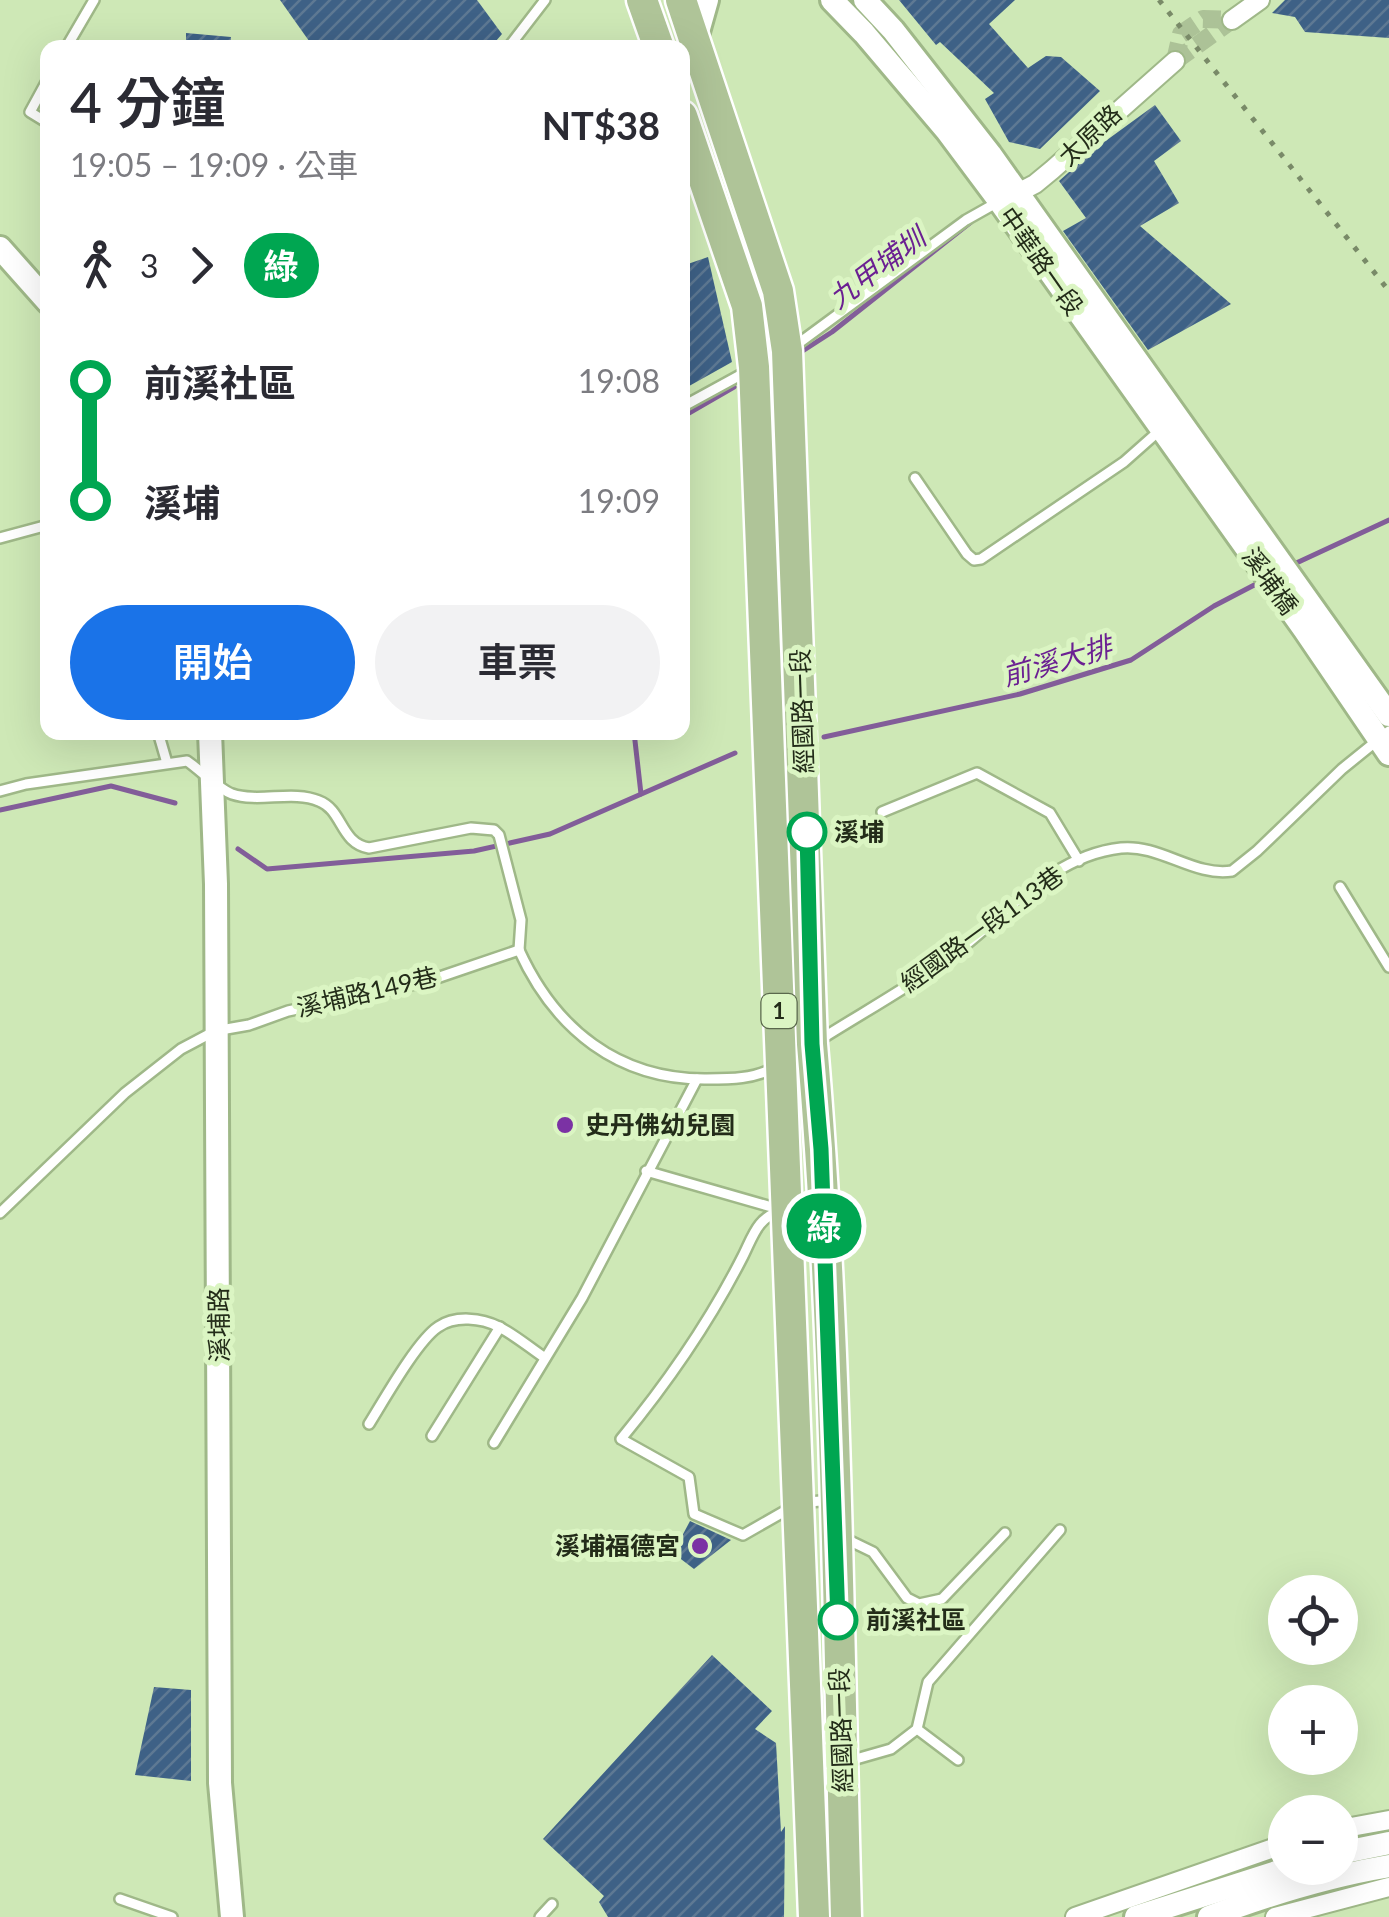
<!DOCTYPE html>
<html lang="zh-TW">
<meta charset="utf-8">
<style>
:root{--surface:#fff;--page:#f2f2f3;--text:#2b2b33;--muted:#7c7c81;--accent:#1a73e8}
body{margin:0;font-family:Lato,"Noto Sans TC",sans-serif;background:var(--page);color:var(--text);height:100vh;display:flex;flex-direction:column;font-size:38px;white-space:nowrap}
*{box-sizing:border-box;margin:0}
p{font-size:32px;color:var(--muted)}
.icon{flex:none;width:55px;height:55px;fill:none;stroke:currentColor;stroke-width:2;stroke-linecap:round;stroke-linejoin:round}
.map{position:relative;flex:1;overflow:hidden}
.side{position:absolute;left:40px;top:40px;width:650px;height:700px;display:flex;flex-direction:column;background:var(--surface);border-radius:20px;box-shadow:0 10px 40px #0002}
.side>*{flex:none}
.badge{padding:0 20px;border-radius:32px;font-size:35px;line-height:65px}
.controls{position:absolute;left:1268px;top:1575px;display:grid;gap:20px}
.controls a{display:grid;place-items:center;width:90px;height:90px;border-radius:50%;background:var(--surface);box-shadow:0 10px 40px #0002;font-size:50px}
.map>.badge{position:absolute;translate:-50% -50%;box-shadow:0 0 0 5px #fff}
.legs{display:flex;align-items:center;gap:15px;height:110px;padding:0 30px;font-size:32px}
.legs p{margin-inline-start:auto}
.overview{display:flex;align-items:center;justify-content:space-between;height:170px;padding:0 30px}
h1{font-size:55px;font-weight:600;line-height:75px}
.cta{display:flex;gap:20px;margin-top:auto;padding:20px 30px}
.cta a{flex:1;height:115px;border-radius:60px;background:var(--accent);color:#fff;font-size:40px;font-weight:600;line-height:115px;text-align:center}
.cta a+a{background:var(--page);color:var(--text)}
ul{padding:0 30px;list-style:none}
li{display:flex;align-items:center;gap:35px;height:120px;font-size:38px}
li i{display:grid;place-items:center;width:15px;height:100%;margin:0 12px;background:currentColor}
li i::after{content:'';width:25px;height:25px;margin:-12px;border:8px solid;border-radius:50%;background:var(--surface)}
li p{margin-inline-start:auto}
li:first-child i{background:linear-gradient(#0000 50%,currentColor 0)}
li:last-child i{background:linear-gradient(currentColor 50%,#0000 0)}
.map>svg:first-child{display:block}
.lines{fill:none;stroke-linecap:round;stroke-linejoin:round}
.stream{stroke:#825d99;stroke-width:5}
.building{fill:url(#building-hatch)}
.minor-tunnel{stroke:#acc297;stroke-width:18;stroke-dasharray:18 9;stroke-linecap:butt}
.service-casing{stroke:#9fb888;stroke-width:14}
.minor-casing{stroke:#9fb888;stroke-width:22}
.tertiary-casing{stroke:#9fb888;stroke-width:28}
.primary-casing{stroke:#fff;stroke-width:35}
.service{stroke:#fff;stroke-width:9}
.minor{stroke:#fff;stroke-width:18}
.tertiary{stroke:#fff;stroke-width:22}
.primary{stroke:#afc498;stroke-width:30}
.rail{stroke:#798a68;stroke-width:5;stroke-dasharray:5 10;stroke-linecap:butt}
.line-1-casing{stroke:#fff;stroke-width:22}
.line-1{stroke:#00a651;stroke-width:15}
.stop-1-dot{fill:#fff;stroke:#00a651;stroke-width:5}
.poi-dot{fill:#7b32a4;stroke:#dbf5c3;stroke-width:4}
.labels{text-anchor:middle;stroke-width:10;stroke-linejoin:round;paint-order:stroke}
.shield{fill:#dbf5c3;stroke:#5a684c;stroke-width:2.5}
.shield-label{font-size:22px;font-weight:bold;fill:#232c19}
.street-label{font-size:25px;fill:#232c19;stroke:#dbf5c3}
.stop-label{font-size:25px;font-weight:bold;fill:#232c19;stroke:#dbf5c3;text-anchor:start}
.poi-label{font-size:25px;font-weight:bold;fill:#232c19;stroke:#dbf5c3;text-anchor:start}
.water-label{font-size:28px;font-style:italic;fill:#6b2092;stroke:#dbf5c3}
</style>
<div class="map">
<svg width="1389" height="1917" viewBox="0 0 1389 1917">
<defs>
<pattern id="building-hatch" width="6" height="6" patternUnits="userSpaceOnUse" patternTransform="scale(2.5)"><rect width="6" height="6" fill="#3e6186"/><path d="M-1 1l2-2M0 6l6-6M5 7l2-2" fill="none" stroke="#5e7993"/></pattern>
</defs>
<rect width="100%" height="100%" fill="#cee8b6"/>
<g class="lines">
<g class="stream">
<path d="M 801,352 L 832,332 L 971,222"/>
<path d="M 682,417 L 734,387"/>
<path d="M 1292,565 L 1389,520"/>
<path d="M 634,732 L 641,794"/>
<path d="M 824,737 L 1020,694 L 1131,660 L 1214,606 L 1260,582"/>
<path d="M 0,810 L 111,786 L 175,803"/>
<path d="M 238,849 L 267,869 L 474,851 L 550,834 L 735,753"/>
</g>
</g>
<g class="building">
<path d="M 280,0 L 477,0 L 502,34 L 490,48 L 314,48 Z"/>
<path d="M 899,0 L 1015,0 L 989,24 L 1028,68 L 1046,56 L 1061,57 L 1100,91 L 1040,149 L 1009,142 L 985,99 L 994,93 L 940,42 L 936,45 Z"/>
<path d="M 1285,0 L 1389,0 L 1389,38 L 1305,32 L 1295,17 L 1272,13 Z"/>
<path d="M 186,33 L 231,37 L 230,48 L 186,48 Z"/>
<path d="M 1155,105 L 1181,141 L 1154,161 L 1179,203 L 1140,226 L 1231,304 L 1148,350 L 1063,231 L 1086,218 L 1059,181 L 1096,148 Z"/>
<path d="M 708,257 L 732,362 L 682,390 L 682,266 Z"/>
<path d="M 690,1521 L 731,1540 L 694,1569 L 673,1553 Z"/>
<path d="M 712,1655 L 772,1711 L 755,1729 L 776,1743 L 781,1832 L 785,1826 L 784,1917 L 608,1917 L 599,1902 L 604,1896 L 543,1839 Z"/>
<path d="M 154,1687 L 191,1690 L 191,1781 L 135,1775 Z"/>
</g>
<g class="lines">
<g class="minor-tunnel">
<path d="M 1175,61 L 1181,34 L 1203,19 L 1232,20"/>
<path d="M 1175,61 L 1232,20"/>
</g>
<g class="service-casing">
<g id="service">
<path d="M 66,48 L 94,0"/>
<path d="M 508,48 L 545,0"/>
<path d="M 48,79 L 30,112 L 48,123"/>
<path d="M 795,346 L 966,220 L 998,202"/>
<path d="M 682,407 L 746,372"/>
<path d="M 915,478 L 967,554 L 974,560 L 981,559 L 1124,462 L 1159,431"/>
<path d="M 0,538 L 48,525"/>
<path d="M 158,732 L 167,763"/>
<path d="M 0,791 L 26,784 L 187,761 C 199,769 220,790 232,794 C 259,803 293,790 319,801 C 343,810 340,843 369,848 L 471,828 L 494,830 L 499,835 L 521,920 L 519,950"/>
<path d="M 882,812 L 977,773 L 1050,813 L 1079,861"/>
<path d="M 1340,887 L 1389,967"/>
<path d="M 519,950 C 555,1029 618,1080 707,1079 C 730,1079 755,1079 775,1067"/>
<path d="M 818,1041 C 859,1015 902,991 942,963 C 999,924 1047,856 1121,848 C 1160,844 1194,877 1232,871 L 1257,851 L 1342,769 L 1389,731"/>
<path d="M 646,1171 L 782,1210"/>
<path d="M 782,1211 C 758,1216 753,1236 743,1256 C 709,1323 668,1382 621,1439 L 689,1477 L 694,1514 L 743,1535 L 799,1503 L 831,1500"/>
<path d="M 0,1213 L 125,1093 L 181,1049 L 215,1031 L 249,1025 L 288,1011 L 425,982 L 519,950"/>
<path d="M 369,1424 C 384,1400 417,1341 438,1327 C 455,1315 482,1318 499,1327 C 515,1335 530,1348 545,1358"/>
<path d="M 432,1436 L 500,1327"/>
<path d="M 494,1443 L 582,1298 L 697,1079"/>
<path d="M 842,1537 L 873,1552 L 907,1598 L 919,1604 L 942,1599 L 1005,1533"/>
<path d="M 917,1729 L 958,1760"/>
<path d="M 849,1761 L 891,1749 L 917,1729 L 928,1682 L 1060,1530"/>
<path d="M 120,1899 L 172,1917"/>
<path d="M 540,1917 L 552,1904"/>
</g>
</g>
<g class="minor-casing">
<g id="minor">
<path d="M 1232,20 L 1260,0"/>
<path d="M 1010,197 L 1035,184 L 1052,170 L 1175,61"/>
<path d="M 1340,1829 L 1389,1820"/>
<path d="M 1075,1917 L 1285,1844"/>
<path d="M 1275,1917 L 1389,1887"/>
</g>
</g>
<g class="tertiary-casing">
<g id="tertiary">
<path d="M 832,0 L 864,33 L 947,131 L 1000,202 L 1304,629 L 1389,754"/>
<path d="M 865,0 L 893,30 L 990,154 L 1389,715"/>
<path d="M 696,39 L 707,0"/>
<path d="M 0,248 L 48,302"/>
<path d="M 210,732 L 216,884 L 220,1783 L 232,1917"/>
<path d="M 1340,1853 L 1389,1843"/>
<path d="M 1136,1917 L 1289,1868"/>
<path d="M 1209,1917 C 1267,1895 1328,1876 1389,1866"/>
</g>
</g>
<g class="primary-casing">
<g id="primary">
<path d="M 642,0 L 659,48"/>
<path d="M 681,0 L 778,291 L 787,351 L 812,1044 C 837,1334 838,1626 846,1917"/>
<path d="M 682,116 L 747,306 L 754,367 L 814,1917"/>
</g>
</g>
<use href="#service" class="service"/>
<use href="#minor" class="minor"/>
<use href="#tertiary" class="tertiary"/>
<use href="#primary" class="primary"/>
<path class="rail" d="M 1159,0 L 1389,291"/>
</g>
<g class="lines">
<g class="line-1-casing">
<path id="line-1" d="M 807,832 L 812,1044 L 821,1149 L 838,1620"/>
</g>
<use href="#line-1" class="line-1"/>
</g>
<g class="stop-1-dot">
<circle cx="807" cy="832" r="18"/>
<circle cx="838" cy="1620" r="18"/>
</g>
<g class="poi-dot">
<circle cx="565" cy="1125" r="10"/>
<circle cx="700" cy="1546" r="10"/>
</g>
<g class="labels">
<rect class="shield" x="761.5" y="994" width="35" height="34" rx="8"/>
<g class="shield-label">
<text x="779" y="1019">1</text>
</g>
<g class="street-label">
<text transform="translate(1090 135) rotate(-43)" y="9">太原路</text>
<text transform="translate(1041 261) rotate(55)" y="9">中華路一段</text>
<text transform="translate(1270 581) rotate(54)" y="9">溪埔橋</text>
<text transform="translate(802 711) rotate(-92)" y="9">經國路一段</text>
<text transform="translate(982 929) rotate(-36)" y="9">經國路一段113巷</text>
<text transform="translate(367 992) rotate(-13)" y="9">溪埔路149巷</text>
<text transform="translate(219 1325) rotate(-91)" y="9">溪埔路</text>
<text transform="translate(841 1730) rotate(-92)" y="9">經國路一段</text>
</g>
<g class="stop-label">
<text x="834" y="841">溪埔</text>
<text x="866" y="1629">前溪社區</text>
</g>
<g class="poi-label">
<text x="585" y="1134">史丹佛幼兒園</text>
<text x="680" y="1555" text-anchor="end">溪埔福德宮</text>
</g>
<g class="water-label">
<text transform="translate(877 268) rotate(-37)" y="10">九甲埔圳</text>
<text transform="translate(1057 661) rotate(-16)" y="10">前溪大排</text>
</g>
</g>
</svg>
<div class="controls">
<a><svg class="icon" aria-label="locate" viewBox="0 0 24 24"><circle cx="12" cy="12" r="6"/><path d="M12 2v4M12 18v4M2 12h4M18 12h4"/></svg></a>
<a>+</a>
<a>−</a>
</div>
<b class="badge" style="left:824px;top:1226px;background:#00a651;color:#fff">綠</b>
<section class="side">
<div class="overview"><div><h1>4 分鐘</h1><p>19:05 – 19:09 · 公車</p></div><b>NT$38</b></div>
<div class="legs"><svg class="icon" aria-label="walk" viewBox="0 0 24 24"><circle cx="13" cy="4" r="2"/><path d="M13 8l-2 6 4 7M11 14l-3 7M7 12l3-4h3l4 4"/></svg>3<svg class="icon" aria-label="forward" viewBox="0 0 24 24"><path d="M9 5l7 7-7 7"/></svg><b class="badge" style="background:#00a651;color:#fff">綠</b></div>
<ul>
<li><i style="color:#00a651"></i><b>前溪社區</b><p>19:08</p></li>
<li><i style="color:#00a651"></i><b>溪埔</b><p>19:09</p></li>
</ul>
<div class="cta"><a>開始</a><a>車票</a></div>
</section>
</div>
